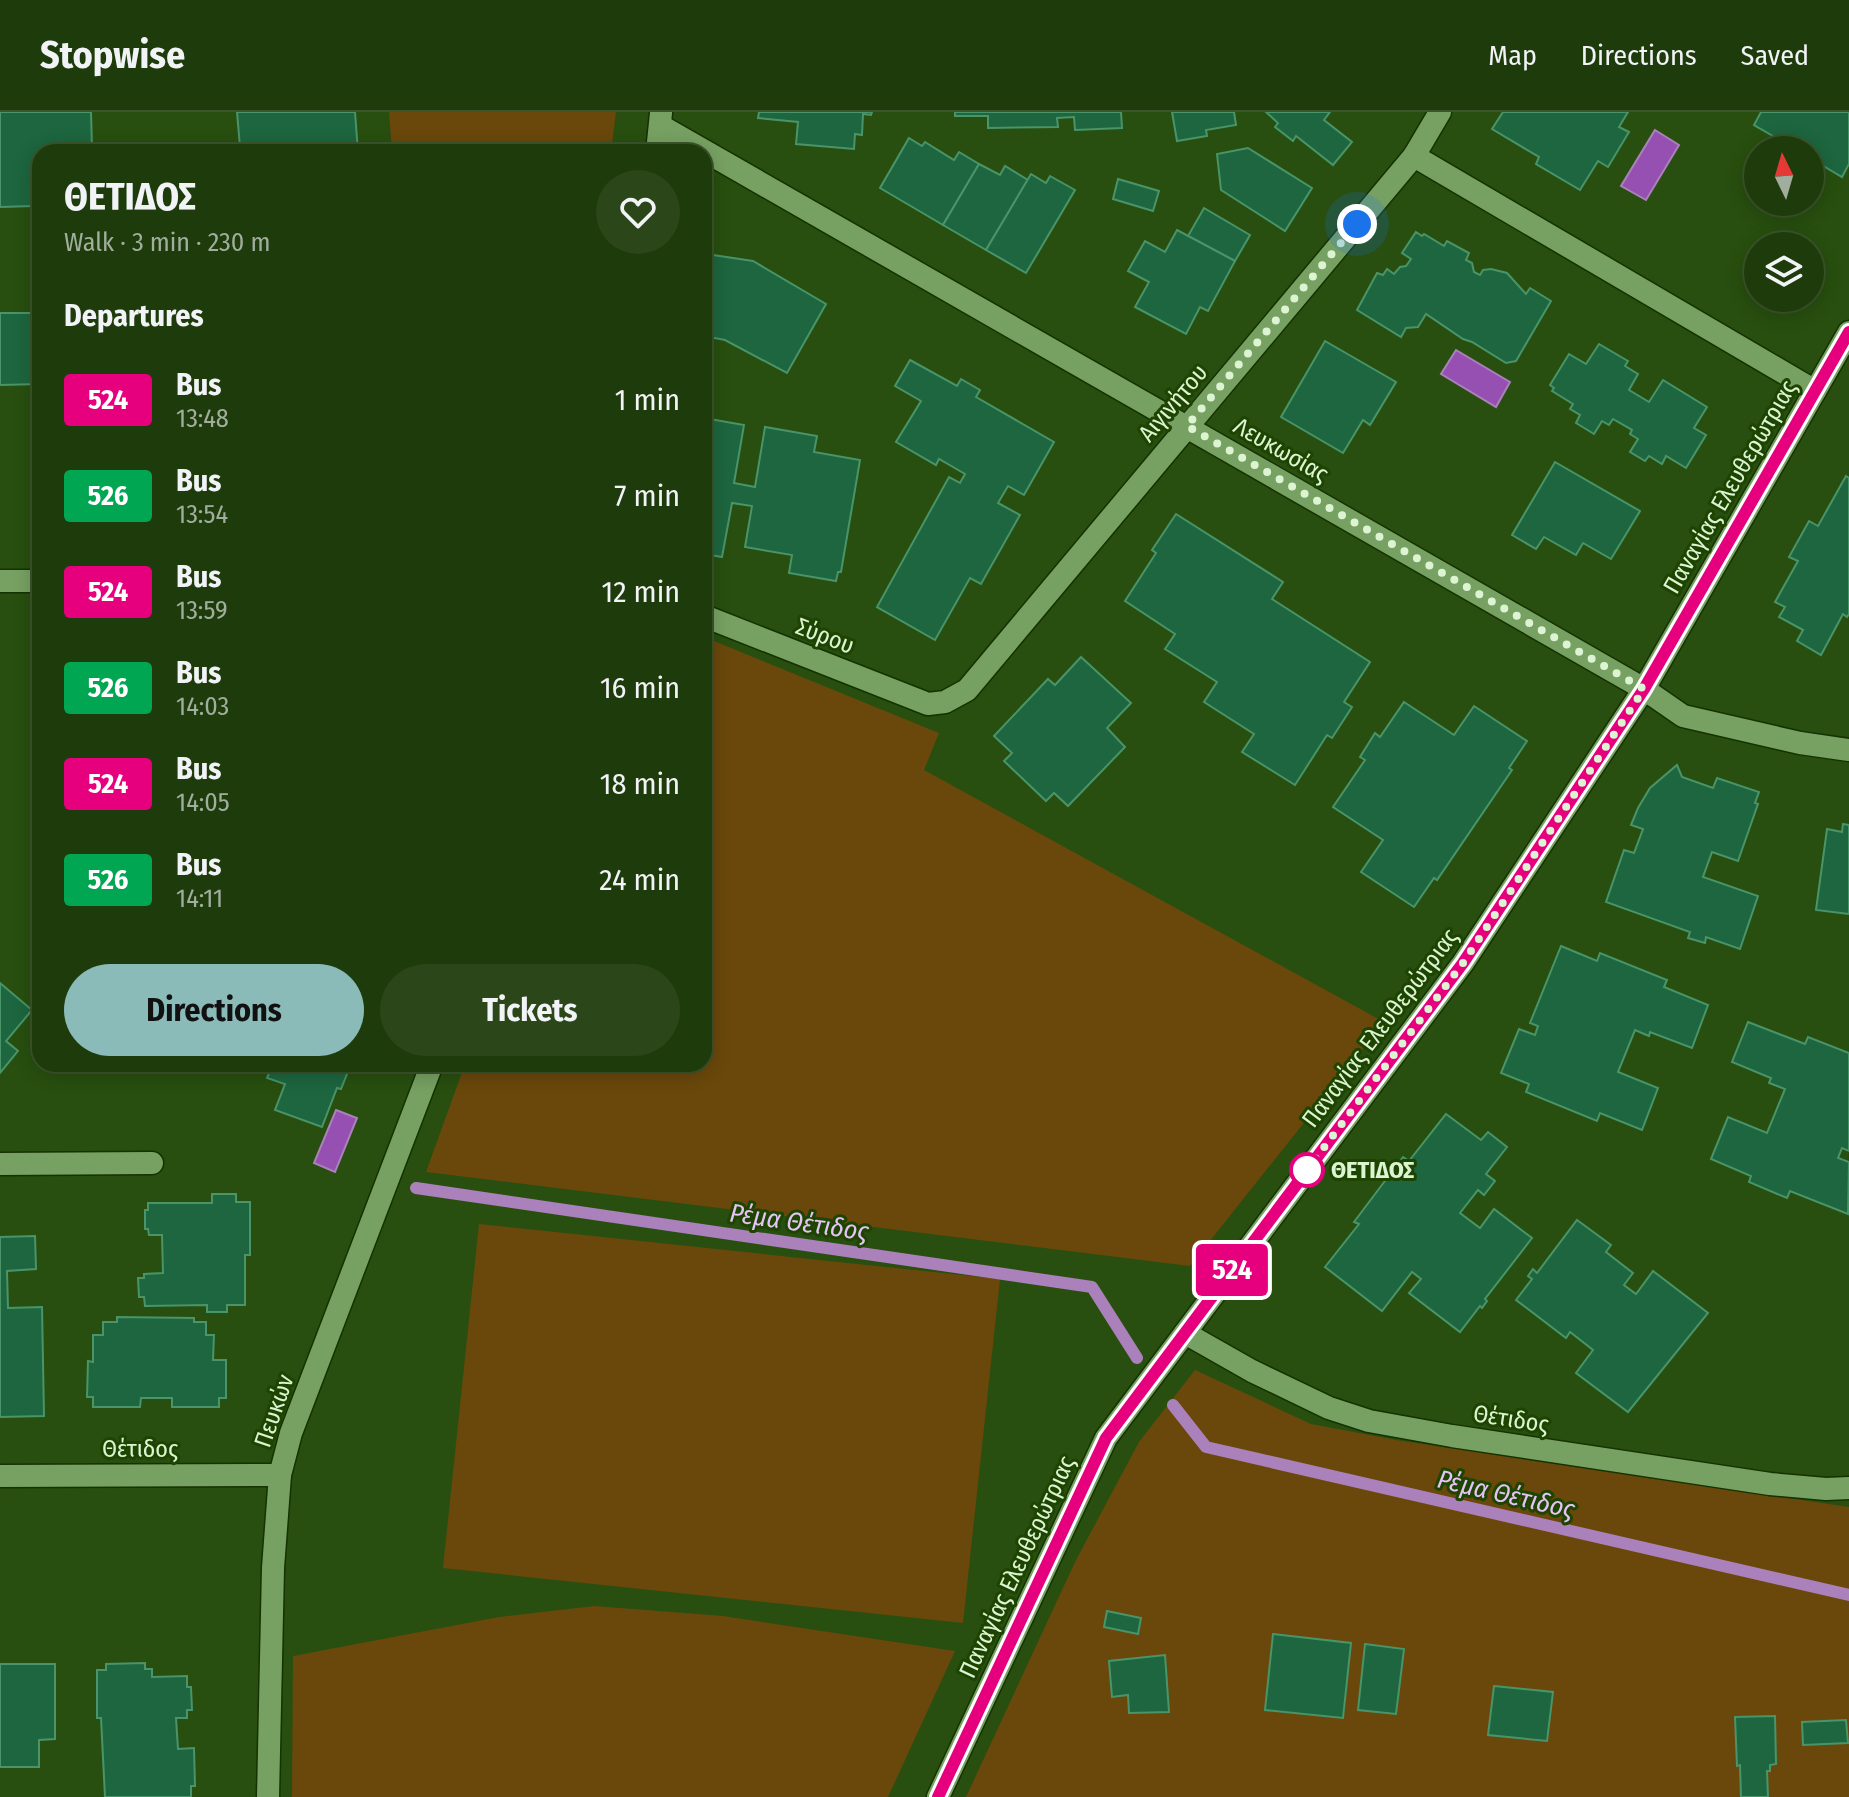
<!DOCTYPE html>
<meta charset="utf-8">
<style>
:root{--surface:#1e3b0b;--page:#2b4619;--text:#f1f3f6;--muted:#a1ad9d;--line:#3c552c;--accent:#8bbbb9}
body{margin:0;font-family:"Fira Sans Condensed",sans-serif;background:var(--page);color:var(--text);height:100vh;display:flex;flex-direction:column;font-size:30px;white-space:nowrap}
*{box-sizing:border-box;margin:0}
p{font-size:26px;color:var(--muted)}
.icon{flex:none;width:44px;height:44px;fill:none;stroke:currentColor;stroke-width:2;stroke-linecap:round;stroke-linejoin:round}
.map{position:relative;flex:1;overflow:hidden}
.sheet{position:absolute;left:32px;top:32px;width:680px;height:928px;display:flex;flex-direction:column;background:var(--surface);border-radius:24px;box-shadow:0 4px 20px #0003,0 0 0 2px var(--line)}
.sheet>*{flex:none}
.badge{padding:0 16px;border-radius:6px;font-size:28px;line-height:52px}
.needle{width:52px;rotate:355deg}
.buttons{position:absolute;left:1744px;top:24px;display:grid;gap:16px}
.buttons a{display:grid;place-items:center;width:80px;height:80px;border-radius:50%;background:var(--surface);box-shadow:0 4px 20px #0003,0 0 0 2px var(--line);font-size:40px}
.you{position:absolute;width:40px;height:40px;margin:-20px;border:6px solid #fff;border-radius:50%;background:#1a73e8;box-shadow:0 0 0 12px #1a73e833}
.map>.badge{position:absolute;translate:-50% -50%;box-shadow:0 0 0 4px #fff}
h2{padding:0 32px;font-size:30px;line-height:72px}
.round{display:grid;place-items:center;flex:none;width:84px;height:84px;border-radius:42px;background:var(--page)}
.overview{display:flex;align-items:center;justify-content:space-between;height:136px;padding:0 32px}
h1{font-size:38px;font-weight:700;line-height:60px}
.button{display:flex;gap:16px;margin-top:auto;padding:16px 32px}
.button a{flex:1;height:92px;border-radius:48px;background:var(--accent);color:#111;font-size:32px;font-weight:700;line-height:92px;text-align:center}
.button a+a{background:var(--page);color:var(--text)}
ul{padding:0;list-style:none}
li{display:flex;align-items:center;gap:24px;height:96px;padding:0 32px}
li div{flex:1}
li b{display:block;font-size:30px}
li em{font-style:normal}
li .badge{min-width:88px;font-weight:700;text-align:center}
header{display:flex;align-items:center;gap:48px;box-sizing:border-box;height:112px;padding:0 40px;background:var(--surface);border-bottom:2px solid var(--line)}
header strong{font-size:38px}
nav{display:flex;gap:44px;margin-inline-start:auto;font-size:28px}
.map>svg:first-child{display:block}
.green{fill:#6a480b}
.water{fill:#9650b1;stroke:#ab81bb;stroke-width:2}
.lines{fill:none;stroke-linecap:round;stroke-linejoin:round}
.stream{stroke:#ab81bb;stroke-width:12}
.building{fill:#1d663f;stroke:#499468;stroke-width:2}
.minor-casing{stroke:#153202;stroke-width:25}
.tertiary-casing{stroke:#153202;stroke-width:25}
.minor{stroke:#77a162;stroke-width:22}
.tertiary{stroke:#77a162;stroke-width:22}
.line-casing{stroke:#fff;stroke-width:18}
.line{stroke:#e6007e;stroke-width:12}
.walk{stroke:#ddf4d2;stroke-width:8;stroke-dasharray:0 14.4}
.stop-dot{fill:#fff;stroke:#e6007e;stroke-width:4}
.labels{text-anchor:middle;stroke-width:6;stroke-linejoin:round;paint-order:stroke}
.street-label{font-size:24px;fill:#ddf4d2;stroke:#1d4401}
.stop-label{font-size:24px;font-weight:bold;fill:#ddf4d2;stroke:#1d4401;text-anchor:start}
.water-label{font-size:26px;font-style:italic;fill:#e6c4f5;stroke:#1d4401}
</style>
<header>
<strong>Stopwise</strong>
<nav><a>Map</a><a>Directions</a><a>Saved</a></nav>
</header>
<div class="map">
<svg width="1849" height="1685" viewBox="0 0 1849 1685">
<rect width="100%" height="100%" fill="#284f0f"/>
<g class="green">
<path d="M 389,0 L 616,0 L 611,40 L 392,40 Z"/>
<path d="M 704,525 L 939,621 L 924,658 L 1384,910 L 1190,1154 L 426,1060 L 465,952 L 704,952 Z"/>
<path d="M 479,1112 L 1000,1167 L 963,1511 L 443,1456 Z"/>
<path d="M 1195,1258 L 1311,1312 L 1396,1328 L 1849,1395 L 1849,1685 L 966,1685 L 1076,1448 L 1139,1330 Z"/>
<path d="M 594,1494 L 723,1504 L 955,1539 L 888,1685 L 292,1685 L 293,1544 L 499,1505 Z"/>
</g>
<g class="water">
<path d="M 1655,18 L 1679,33 L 1646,88 L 1621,74 Z"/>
<path d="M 1456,238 L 1510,270 L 1496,295 L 1441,262 Z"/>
<path d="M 336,998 L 357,1006 L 335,1060 L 314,1051 Z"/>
</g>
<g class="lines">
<g class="stream">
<path d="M 416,1076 L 1092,1175 L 1137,1246"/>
<path d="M 1173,1293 L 1206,1335 L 1849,1483"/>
</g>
</g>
<g class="building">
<path d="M 0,0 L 91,0 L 92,36 L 85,39 L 78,36 L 78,40 L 40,40 L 40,63 L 32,63 L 33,94 L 0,95 Z"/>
<path d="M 237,0 L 355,0 L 358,40 L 259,40 L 259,34 L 240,35 Z"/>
<path d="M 759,0 L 872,0 L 871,3 L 863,2 L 862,23 L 855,22 L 854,37 L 796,32 L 798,10 L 758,6 Z"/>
<path d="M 955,0 L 1121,0 L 1122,16 L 1075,18 L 1074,5 L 1057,6 L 1058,15 L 988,16 L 988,4 L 955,4 Z"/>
<path d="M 1172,0 L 1234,0 L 1236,13 L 1206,18 L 1207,24 L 1177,29 Z"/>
<path d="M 1266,0 L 1330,0 L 1324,8 L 1352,30 L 1333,53 L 1296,24 L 1293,29 L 1275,15 L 1278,11 Z"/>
<path d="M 1503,0 L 1628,0 L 1619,15 L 1629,20 L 1608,55 L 1598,49 L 1580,78 L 1536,52 L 1539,45 L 1492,17 Z"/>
<path d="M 1761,0 L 1849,0 L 1849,52 L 1842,65 L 1810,46 L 1810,38 L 1797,38 L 1754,13 Z"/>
<path d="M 909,26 L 922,34 L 925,30 L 954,48 L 959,40 L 979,52 L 943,113 L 880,76 Z"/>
<path d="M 1248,36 L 1312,76 L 1285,119 L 1221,78 L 1217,42 Z"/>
<path d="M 979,52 L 1000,63 L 1005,54 L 1028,68 L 986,138 L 943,113 Z"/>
<path d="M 1031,62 L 1046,71 L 1050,64 L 1075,78 L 1026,161 L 986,138 Z"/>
<path d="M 1118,67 L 1159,79 L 1153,99 L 1113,87 Z"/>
<path d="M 1204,96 L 1250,123 L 1235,149 L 1188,124 Z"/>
<path d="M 1177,118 L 1235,149 L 1208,199 L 1200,195 L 1186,222 L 1135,195 L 1149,170 L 1128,159 L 1145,129 L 1165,140 Z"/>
<path d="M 1416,120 L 1422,124 L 1424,122 L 1444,134 L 1447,129 L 1469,141 L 1466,148 L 1472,151 L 1474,160 L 1480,163 L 1483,158 L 1491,157 L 1507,161 L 1526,182 L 1530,176 L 1551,189 L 1516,249 L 1506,251 L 1472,230 L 1463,227 L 1426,202 L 1418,215 L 1406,216 L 1401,225 L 1357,198 L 1377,161 L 1383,163 L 1387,157 L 1394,162 L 1400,155 L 1406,154 L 1411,147 L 1402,141 Z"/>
<path d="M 713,143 L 753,149 L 826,192 L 787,261 L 725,228 L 704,224 L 704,192 Z"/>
<path d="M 0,201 L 40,201 L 40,272 L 0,273 Z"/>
<path d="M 1325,229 L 1396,270 L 1370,313 L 1363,308 L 1343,341 L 1281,305 Z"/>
<path d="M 1599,232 L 1628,249 L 1625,254 L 1638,262 L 1629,278 L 1649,290 L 1663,268 L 1707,295 L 1694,316 L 1706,323 L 1686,356 L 1666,344 L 1662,352 L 1649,344 L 1645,349 L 1630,340 L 1638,327 L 1630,322 L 1632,318 L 1613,307 L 1609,313 L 1602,309 L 1594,322 L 1576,311 L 1580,303 L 1570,297 L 1573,292 L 1552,279 L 1554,276 L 1550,273 L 1569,242 L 1586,252 Z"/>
<path d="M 910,248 L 957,274 L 961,267 L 980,278 L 976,285 L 1054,330 L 1024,383 L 1008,374 L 998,391 L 1020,403 L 981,472 L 970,466 L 935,528 L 877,495 L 949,365 L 960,371 L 965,362 L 939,347 L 936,353 L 896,330 L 921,289 L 895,274 Z"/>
<path d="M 704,306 L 744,313 L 734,371 L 755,375 L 765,315 L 817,324 L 814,340 L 860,348 L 841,460 L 838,460 L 836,469 L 789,461 L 792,443 L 745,435 L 752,394 L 732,391 L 722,445 L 704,442 Z"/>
<path d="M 1555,350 L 1640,399 L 1611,447 L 1583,431 L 1576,443 L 1544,425 L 1536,437 L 1512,423 Z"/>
<path d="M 1846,364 L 1849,366 L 1849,502 L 1847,505 L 1843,502 L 1821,543 L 1797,529 L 1803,518 L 1779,505 L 1785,495 L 1775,490 L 1798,449 L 1789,445 L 1809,409 L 1818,414 Z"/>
<path d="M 1176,402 L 1283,470 L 1272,487 L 1370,550 L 1344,590 L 1352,595 L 1332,626 L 1327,623 L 1295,673 L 1242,640 L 1254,622 L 1204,590 L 1217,570 L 1165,537 L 1175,522 L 1125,489 L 1156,441 L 1152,438 Z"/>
<path d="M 1081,545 L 1131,591 L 1107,616 L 1125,635 L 1068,694 L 1054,681 L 1046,689 L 1004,649 L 1012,641 L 994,624 L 1048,567 L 1055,573 Z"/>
<path d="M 1404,590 L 1454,623 L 1474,594 L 1527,629 L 1509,656 L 1512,658 L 1437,768 L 1434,766 L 1414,795 L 1361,760 L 1383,728 L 1333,695 L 1365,648 L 1360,645 L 1375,621 L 1380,625 Z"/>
<path d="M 1677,653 L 1682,665 L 1713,676 L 1717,666 L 1759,680 L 1755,691 L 1758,692 L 1738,749 L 1712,740 L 1703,765 L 1758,784 L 1740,837 L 1706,825 L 1705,831 L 1688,826 L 1690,820 L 1606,790 L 1624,738 L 1634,741 L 1643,717 L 1631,713 L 1638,696 L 1650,676 Z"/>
<path d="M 1843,712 L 1849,713 L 1849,802 L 1816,798 L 1827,717 L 1842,720 Z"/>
<path d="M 1561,834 L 1597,849 L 1600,841 L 1667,868 L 1664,875 L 1708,893 L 1692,936 L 1650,920 L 1649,924 L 1635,918 L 1618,960 L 1658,976 L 1642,1018 L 1600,1001 L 1597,1009 L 1526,980 L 1529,972 L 1501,961 L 1519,917 L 1535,923 L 1538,914 L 1530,911 Z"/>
<path d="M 0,871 L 32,898 L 6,929 L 18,939 L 0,961 Z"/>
<path d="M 1748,910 L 1805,932 L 1808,925 L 1849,941 L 1849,1039 L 1842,1036 L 1838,1046 L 1849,1050 L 1848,1102 L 1790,1079 L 1787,1086 L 1749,1070 L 1751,1064 L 1711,1047 L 1728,1005 L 1767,1021 L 1785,977 L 1769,971 L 1771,966 L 1732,950 Z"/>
<path d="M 273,952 L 351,952 L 341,977 L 337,976 L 322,1015 L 275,998 L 285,972 L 267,966 Z"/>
<path d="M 1446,1002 L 1481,1028 L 1488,1020 L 1507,1035 L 1486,1062 L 1495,1069 L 1484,1083 L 1478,1078 L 1460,1101 L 1480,1116 L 1494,1097 L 1532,1126 L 1485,1187 L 1487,1189 L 1482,1196 L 1480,1194 L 1460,1220 L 1409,1181 L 1421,1167 L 1412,1160 L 1382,1199 L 1325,1155 L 1359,1112 L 1354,1110 L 1403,1045 L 1409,1049 Z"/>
<path d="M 212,1082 L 236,1082 L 236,1090 L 250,1090 L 250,1143 L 245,1143 L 245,1193 L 227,1193 L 227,1200 L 207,1200 L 207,1193 L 145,1194 L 144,1185 L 139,1185 L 138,1166 L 144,1166 L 144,1162 L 163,1161 L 162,1123 L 149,1123 L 148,1117 L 145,1117 L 145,1098 L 148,1098 L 148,1091 L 212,1091 Z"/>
<path d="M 1577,1108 L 1611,1133 L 1606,1140 L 1633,1161 L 1624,1173 L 1636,1182 L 1653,1159 L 1708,1201 L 1628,1300 L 1576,1261 L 1593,1238 L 1570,1220 L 1566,1226 L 1516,1188 L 1532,1167 L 1528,1164 L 1533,1157 L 1537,1161 Z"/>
<path d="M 35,1124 L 36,1157 L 7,1159 L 8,1196 L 42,1195 L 44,1304 L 0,1305 L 0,1125 Z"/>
<path d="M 117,1205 L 194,1206 L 194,1210 L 206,1210 L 206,1223 L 214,1223 L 213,1248 L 226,1248 L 226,1286 L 219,1286 L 219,1295 L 172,1295 L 172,1286 L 141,1286 L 140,1295 L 93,1295 L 93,1285 L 87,1285 L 88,1249 L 93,1250 L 93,1223 L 103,1223 L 103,1210 L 117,1210 Z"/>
<path d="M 1107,1499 L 1141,1506 L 1138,1522 L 1104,1515 Z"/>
<path d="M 1273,1522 L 1351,1531 L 1343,1606 L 1265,1598 Z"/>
<path d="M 1365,1532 L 1404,1537 L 1396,1602 L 1358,1598 Z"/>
<path d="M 1165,1543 L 1169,1600 L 1129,1601 L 1128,1583 L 1112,1585 L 1109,1549 Z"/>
<path d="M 145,1551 L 145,1557 L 152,1557 L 152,1565 L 187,1564 L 187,1575 L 191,1575 L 192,1598 L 187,1598 L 187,1606 L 176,1606 L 178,1637 L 194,1636 L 195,1674 L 191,1674 L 191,1685 L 105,1685 L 101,1606 L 97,1606 L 97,1558 L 106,1558 L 106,1552 Z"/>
<path d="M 0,1552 L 55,1552 L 55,1627 L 39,1628 L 39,1655 L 0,1655 Z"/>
<path d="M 1494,1574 L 1553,1580 L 1547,1629 L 1488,1623 Z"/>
<path d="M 1775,1604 L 1776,1652 L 1770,1653 L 1770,1659 L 1767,1659 L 1768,1685 L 1741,1685 L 1740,1653 L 1737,1654 L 1735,1605 Z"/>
<path d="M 1846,1608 L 1848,1631 L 1803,1633 L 1802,1610 Z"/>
</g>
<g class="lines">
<g class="minor-casing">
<g id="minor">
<path d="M 661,14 L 1644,577 L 1683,604 L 1800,631 L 1849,638"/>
<path d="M 657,40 L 661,1"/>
<path d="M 1414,44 L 1815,279"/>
<path d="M 0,469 L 40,469"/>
<path d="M 704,504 L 928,592 L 945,590 L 967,578 L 1414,44 L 1440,0"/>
<path d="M 0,1052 L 152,1051"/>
<path d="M 1185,1221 L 1252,1259 L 1329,1296 L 1369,1309 L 1452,1324 L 1770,1372 L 1826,1377 L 1849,1376"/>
<path d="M 0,1364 L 280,1363"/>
<path d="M 268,1685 L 273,1456 L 280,1363 L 291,1321 L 432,952"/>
</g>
</g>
<g class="tertiary-casing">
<path id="tertiary" d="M 938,1685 L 1106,1326 L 1463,851 L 1644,577 L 1849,220"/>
</g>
<use href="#minor" class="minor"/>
<use href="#tertiary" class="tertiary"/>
</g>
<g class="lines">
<g class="line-casing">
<path id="line" d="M 938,1685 L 1106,1326 L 1463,851 L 1644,577 L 1849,220"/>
</g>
<use href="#line" class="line"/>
<path class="walk" d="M 1307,1058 L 1463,851 L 1644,577 L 1187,314 L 1357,112"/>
</g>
<circle class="stop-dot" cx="1307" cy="1058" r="16"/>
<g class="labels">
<g class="street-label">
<text transform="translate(1173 291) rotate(-50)" y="8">Αιγινήτου</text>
<text transform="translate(1281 338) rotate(30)" y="8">Λευκωσίας</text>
<text transform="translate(1730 375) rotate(-60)" y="8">Παναγίας Ελευθερώτριας</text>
<text transform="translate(825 524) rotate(21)" y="8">Σύρου</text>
<text transform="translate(1380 916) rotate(-53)" y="8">Παναγίας Ελευθερώτριας</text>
<text transform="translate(274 1299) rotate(-71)" y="8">Πευκών</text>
<text transform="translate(1511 1307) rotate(9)" y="8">Θέτιδος</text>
<text x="140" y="1345">Θέτιδος</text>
<text transform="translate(1017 1455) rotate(-65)" y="8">Παναγίας Ελευθερώτριας</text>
</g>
<g class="stop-label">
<text x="1331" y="1066">ΘΕΤΙΔΟΣ</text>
</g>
<g class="water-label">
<text transform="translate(799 1110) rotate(8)" y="9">Ρέμα Θέτιδος</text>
<text transform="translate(1506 1382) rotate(13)" y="9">Ρέμα Θέτιδος</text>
</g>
</g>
</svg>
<div class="buttons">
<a><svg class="needle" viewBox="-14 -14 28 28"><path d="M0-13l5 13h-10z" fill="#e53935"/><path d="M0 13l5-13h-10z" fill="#a1ad9d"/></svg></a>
<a><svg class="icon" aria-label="layers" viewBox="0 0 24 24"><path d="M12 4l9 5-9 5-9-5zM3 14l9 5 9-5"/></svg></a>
</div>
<div class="you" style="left:1357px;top:112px"></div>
<b class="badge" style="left:1232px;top:1158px;background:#e6007e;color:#fff">524</b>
<section class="sheet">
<div class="overview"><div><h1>ΘΕΤΙΔΟΣ</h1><p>Walk · 3 min · 230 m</p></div><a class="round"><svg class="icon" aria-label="heart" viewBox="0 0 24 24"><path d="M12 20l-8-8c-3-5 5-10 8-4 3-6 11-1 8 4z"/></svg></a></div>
<h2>Departures</h2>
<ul>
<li><span class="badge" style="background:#e6007e;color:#fff">524</span><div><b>Bus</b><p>13:48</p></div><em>1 min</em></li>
<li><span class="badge" style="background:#00a651;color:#fff">526</span><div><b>Bus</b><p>13:54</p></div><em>7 min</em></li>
<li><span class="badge" style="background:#e6007e;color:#fff">524</span><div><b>Bus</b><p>13:59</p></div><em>12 min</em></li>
<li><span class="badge" style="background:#00a651;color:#fff">526</span><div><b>Bus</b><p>14:03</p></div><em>16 min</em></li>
<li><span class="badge" style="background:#e6007e;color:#fff">524</span><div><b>Bus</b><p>14:05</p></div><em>18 min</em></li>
<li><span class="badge" style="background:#00a651;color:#fff">526</span><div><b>Bus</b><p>14:11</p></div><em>24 min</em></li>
</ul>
<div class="button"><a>Directions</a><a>Tickets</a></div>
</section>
</div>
